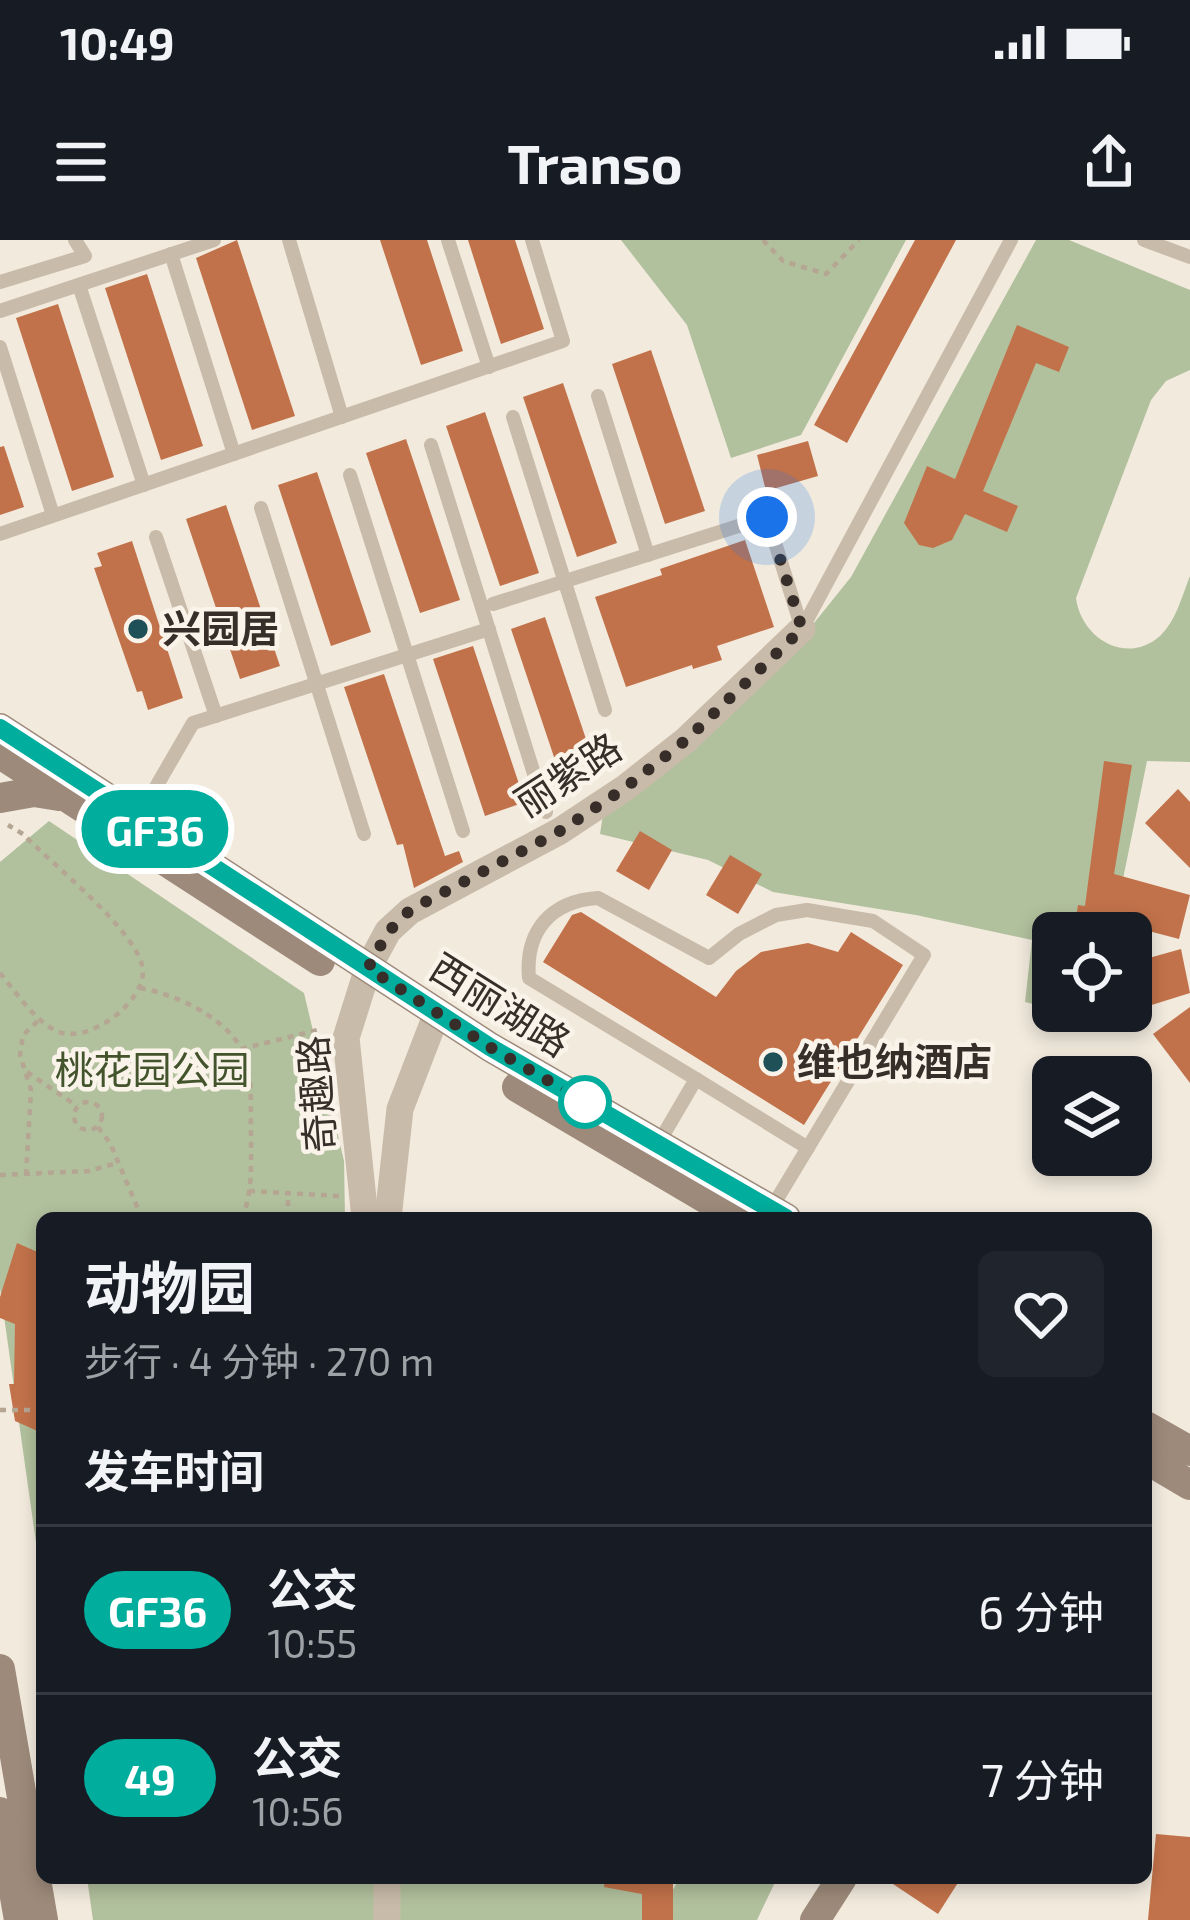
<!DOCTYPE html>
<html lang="zh">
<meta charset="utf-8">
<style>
:root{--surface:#171b24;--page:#20242c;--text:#f1f3f6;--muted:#9ea1a6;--line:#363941}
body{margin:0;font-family:"Exo 2","Noto Sans SC",sans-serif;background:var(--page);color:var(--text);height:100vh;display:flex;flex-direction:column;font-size:45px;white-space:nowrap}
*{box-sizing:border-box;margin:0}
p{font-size:39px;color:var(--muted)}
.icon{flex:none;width:66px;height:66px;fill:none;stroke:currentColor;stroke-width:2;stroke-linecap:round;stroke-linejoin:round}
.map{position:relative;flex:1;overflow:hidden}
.panel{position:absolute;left:36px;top:972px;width:1116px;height:672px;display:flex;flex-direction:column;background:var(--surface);border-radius:18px;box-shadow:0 6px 18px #0003}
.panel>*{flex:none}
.badge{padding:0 24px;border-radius:39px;font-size:42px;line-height:78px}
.fabs{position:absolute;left:1032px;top:672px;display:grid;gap:24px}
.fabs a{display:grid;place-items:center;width:120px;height:120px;border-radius:18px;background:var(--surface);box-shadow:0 6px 18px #0003;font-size:60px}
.you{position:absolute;width:60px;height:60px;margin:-30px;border:9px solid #fff;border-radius:50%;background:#1a73e8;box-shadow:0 0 0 18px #1a73e833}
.map>.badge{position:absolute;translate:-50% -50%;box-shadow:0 0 0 6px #fff}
h2{padding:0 48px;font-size:45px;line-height:108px}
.round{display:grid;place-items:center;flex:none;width:126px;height:126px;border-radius:18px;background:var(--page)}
.summary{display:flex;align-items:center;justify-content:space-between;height:204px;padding:0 48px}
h1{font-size:57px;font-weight:700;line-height:90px}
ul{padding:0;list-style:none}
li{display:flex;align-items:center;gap:36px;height:168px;padding:0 48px;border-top:3px solid var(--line)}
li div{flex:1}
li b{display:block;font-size:45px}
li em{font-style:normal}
li .badge{min-width:132px;font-weight:700;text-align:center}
.status{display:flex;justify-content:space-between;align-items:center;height:84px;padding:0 60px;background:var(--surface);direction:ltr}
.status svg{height:33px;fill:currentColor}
header{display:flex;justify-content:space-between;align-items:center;height:156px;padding:0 48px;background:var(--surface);font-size:54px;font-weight:700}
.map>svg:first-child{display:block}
.green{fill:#b1c09d}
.building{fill:#c2724a}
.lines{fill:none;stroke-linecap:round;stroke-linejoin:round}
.path{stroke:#b5a593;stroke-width:4.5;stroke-dasharray:6 6;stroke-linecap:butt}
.lane{stroke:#c9bba9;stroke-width:14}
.street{stroke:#c9bba9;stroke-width:27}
.secondary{stroke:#9d8a7a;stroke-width:30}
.line-casing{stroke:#fff;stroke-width:27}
.line{stroke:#01ad9c;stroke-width:18}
.walk{stroke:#372e29;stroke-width:12;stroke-dasharray:0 21.6}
.poi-dot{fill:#1f4f57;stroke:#f9f3e9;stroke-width:4.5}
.stop-dot{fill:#fff;stroke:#01ad9c;stroke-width:6}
.labels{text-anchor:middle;stroke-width:9;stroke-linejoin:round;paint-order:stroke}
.poi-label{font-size:39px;font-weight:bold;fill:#372e29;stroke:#f9f3e9;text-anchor:start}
.street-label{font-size:39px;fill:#372e29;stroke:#f9f3e9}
.park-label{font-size:39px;fill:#43542d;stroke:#f9f3e9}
</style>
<div class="status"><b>10:49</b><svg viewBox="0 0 49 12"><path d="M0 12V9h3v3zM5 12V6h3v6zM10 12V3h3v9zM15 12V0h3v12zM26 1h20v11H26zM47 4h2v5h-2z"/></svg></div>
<header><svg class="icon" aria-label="menu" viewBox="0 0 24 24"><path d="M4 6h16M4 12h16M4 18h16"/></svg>Transo<svg class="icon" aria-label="share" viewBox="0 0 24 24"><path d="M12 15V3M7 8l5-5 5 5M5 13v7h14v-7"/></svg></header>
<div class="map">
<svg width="1190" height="1680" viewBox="0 0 1190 1680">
<rect width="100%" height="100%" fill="#f2eadd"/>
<g class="green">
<path d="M 621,0 L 906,0 L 801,195 L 731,218 L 687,85 Z"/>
<path d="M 1036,0 L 1069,0 L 1190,50 L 1190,130 L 1166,141 L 1151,160 L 1076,358 C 1081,398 1126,426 1160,396 C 1176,381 1182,356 1190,336 L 1190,522 L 1147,521 L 1112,693 L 1053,693 L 1053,769 L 1025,762 L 1032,700 L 916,675 L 773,652 L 708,620 L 600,594 L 603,574 L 798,403 L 851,337 Z"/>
<path d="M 49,581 L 304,753 L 344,921 L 345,978 L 42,978 L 42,1345 L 0,1048 L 0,622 Z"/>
<path d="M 87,1638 L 642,1638 L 671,1653 L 680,1638 L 777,1638 L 757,1680 L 93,1680 Z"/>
</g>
<g class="building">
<path d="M 237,0 L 295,176 L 252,190 L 196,18 Z"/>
<path d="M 380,0 L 427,0 L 463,111 L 421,125 Z"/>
<path d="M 468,0 L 515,0 L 544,89 L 501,104 Z"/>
<path d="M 915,0 L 956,0 L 847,203 L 814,185 Z"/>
<path d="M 147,34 L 203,206 L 161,220 L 105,48 Z"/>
<path d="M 58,64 L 114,237 L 72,251 L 16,78 Z"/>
<path d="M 1017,85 L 1069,107 L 1059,132 L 1036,123 L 983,251 L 1018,266 L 1007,292 L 965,274 L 952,300 L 933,308 L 919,305 L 904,283 L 927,226 L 955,239 Z"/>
<path d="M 651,110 L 705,271 L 665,284 L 612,124 Z"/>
<path d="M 563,143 L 617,303 L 577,317 L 523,157 Z"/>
<path d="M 485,172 L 539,333 L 500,346 L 446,186 Z"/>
<path d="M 406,199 L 460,360 L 420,373 L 366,213 Z"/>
<path d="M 808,201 L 818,236 L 766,251 L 757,215 Z"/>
<path d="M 4,206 L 24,267 L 0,275 L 0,207 Z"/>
<path d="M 317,232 L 371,392 L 331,406 L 278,245 Z"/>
<path d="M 226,265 L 280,426 L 240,439 L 186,279 Z"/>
<path d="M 745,300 L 774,387 L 717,406 L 722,420 L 693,429 L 692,425 L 626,447 L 595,357 L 662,335 L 660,329 Z"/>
<path d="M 132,301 L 183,458 L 148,470 L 142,451 L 137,452 L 94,328 L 102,326 L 97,313 Z"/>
<path d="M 545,377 L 588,505 L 554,517 L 511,389 Z"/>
<path d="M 473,406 L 525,562 L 485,576 L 433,419 Z"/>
<path d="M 384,434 L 445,616 L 459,611 L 463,622 L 414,648 L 403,604 L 397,605 L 344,447 Z"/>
<path d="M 1104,521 L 1132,525 L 1114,634 L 1190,655 L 1179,699 L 1107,680 L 1105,693 L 1074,693 L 1078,665 L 1085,666 Z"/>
<path d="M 1178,549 L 1190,562 L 1190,628 L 1145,583 Z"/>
<path d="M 640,591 L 672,610 L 649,650 L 616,631 Z"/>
<path d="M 730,615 L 762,634 L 738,674 L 706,655 Z"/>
<path d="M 581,672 L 716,757 L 736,731 L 761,712 L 808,703 L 838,712 L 851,692 L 903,725 L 804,885 L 543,722 L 572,675 Z"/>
<path d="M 1181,709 L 1190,753 L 1142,768 L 1131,723 Z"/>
<path d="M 1190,767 L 1190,843 L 1153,794 Z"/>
<path d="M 17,1003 L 42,1014 L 42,1193 L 15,1181 L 9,1144 L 14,1144 L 15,1084 L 0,1078 L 0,1057 Z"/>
<path d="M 1156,1594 L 1190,1597 L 1190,1680 L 1148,1680 Z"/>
<path d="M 605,1638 L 673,1638 L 673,1680 L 642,1680 L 642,1654 L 604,1647 Z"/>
<path d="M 884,1638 L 961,1638 L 938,1674 Z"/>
</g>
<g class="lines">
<g class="path">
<path d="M 763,0 L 783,21 L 826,34 L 859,0"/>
<path d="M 0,733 C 16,752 36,783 59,792 C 91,804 151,758 142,725 C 132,687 53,625 23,594 L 8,585"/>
<path d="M 140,748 C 175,754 225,777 242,810 C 254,834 250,868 251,894 C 251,921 253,953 242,978"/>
<path d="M 241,809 L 322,789"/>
<path d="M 27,832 L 77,866"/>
<circle cx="88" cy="876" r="14"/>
<path d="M 98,887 L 110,903 L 142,978"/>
<path d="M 0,935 L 89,931 L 117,923"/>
<path d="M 26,935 L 31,850 L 20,815 L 23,795 L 40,779"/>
<path d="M 249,951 L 339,956"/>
<path d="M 288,978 L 288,954"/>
<path d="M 0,1170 L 42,1170"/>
</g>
<g class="lane">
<path d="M 289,0 L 342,177"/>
<path d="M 448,0 L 489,127"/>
<path d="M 1144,0 L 1190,17"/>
<path d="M 171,14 L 234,214"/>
<path d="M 0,42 L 85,16 L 75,0"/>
<path d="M 79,45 L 144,245"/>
<path d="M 0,71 L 214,0"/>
<path d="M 0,107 L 53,275"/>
<path d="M 598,156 L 648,315"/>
<path d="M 513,177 L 605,470"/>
<path d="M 431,205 L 546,572"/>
<path d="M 350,235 L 463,591"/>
<path d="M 261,268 L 364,594"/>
<path d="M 0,294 L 563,101 L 532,0"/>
<path d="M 156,297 L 216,476"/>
<path d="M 493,364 L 767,277 L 802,389"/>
<path d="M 802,389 L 1011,0"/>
<path d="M 138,578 L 193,483 L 489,389"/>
<path d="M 696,839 L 808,908"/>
<path d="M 658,904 L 696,839 L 529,738 C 525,692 550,661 598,658 L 709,718 L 739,694 L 776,675 L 807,670 L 873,681 L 924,715 L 771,969"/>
</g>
<g class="street">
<path d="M 365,978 L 346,798 L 368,728 L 388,691 L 410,671 L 560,591 L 625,548 L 686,500 L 802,389"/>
<path d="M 388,978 L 400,869 L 437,773"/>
<path d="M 387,1680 L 387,1638"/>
</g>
<g class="secondary">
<path d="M 0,488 L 490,807 L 786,978"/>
<path d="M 0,514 L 320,721"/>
<path d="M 0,558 L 34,552 L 59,556"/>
<path d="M 517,847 L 739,978"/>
<path d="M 1146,1186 L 1190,1211"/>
<path d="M 1146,1219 L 1190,1245"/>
<path d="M 0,1429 L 43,1680"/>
<path d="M 0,1572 L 19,1680"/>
<path d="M 815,1680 L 842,1638"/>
</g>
</g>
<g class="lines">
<g class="line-casing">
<path id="line" d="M 0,488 L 490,807 L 786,978"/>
</g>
<use href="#line" class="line"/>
<path class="walk" d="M 585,862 L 490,807 L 368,728 L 388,692 L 410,670 L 560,591 L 625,548 L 686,500 L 802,389 L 767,277"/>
</g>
<g class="poi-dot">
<circle cx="138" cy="389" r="12"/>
<circle cx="773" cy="822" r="12"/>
</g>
<circle class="stop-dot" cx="585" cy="862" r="24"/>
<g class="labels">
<g class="poi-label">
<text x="162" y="403">兴园居</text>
<text x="797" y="836">维也纳酒店</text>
</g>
<g class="street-label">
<text transform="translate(568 535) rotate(-33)" y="14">丽紫路</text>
<text transform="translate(500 765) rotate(32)" y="14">西丽湖路</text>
<text transform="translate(317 854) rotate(-94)" y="14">奇趣路</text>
</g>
<g class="park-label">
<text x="152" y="844">桃花园公园</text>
</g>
</g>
</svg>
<div class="fabs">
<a><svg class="icon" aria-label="locate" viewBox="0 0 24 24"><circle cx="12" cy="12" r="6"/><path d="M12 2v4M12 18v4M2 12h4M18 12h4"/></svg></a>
<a><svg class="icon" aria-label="layers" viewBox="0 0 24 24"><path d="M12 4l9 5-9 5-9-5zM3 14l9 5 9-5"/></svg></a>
</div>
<div class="you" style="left:767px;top:277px"></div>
<b class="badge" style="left:155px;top:589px;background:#01ad9c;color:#fff">GF36</b>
<section class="panel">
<div class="summary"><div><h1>动物园</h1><p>步行 · 4 分钟 · 270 m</p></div><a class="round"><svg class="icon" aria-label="heart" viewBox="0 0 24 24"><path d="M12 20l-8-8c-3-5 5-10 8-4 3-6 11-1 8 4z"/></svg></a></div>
<h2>发车时间</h2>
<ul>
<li><span class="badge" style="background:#01ad9c;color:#fff">GF36</span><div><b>公交</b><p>10:55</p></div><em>6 分钟</em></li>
<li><span class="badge" style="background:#01ad9c;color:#fff">49</span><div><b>公交</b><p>10:56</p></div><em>7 分钟</em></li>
</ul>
</section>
</div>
